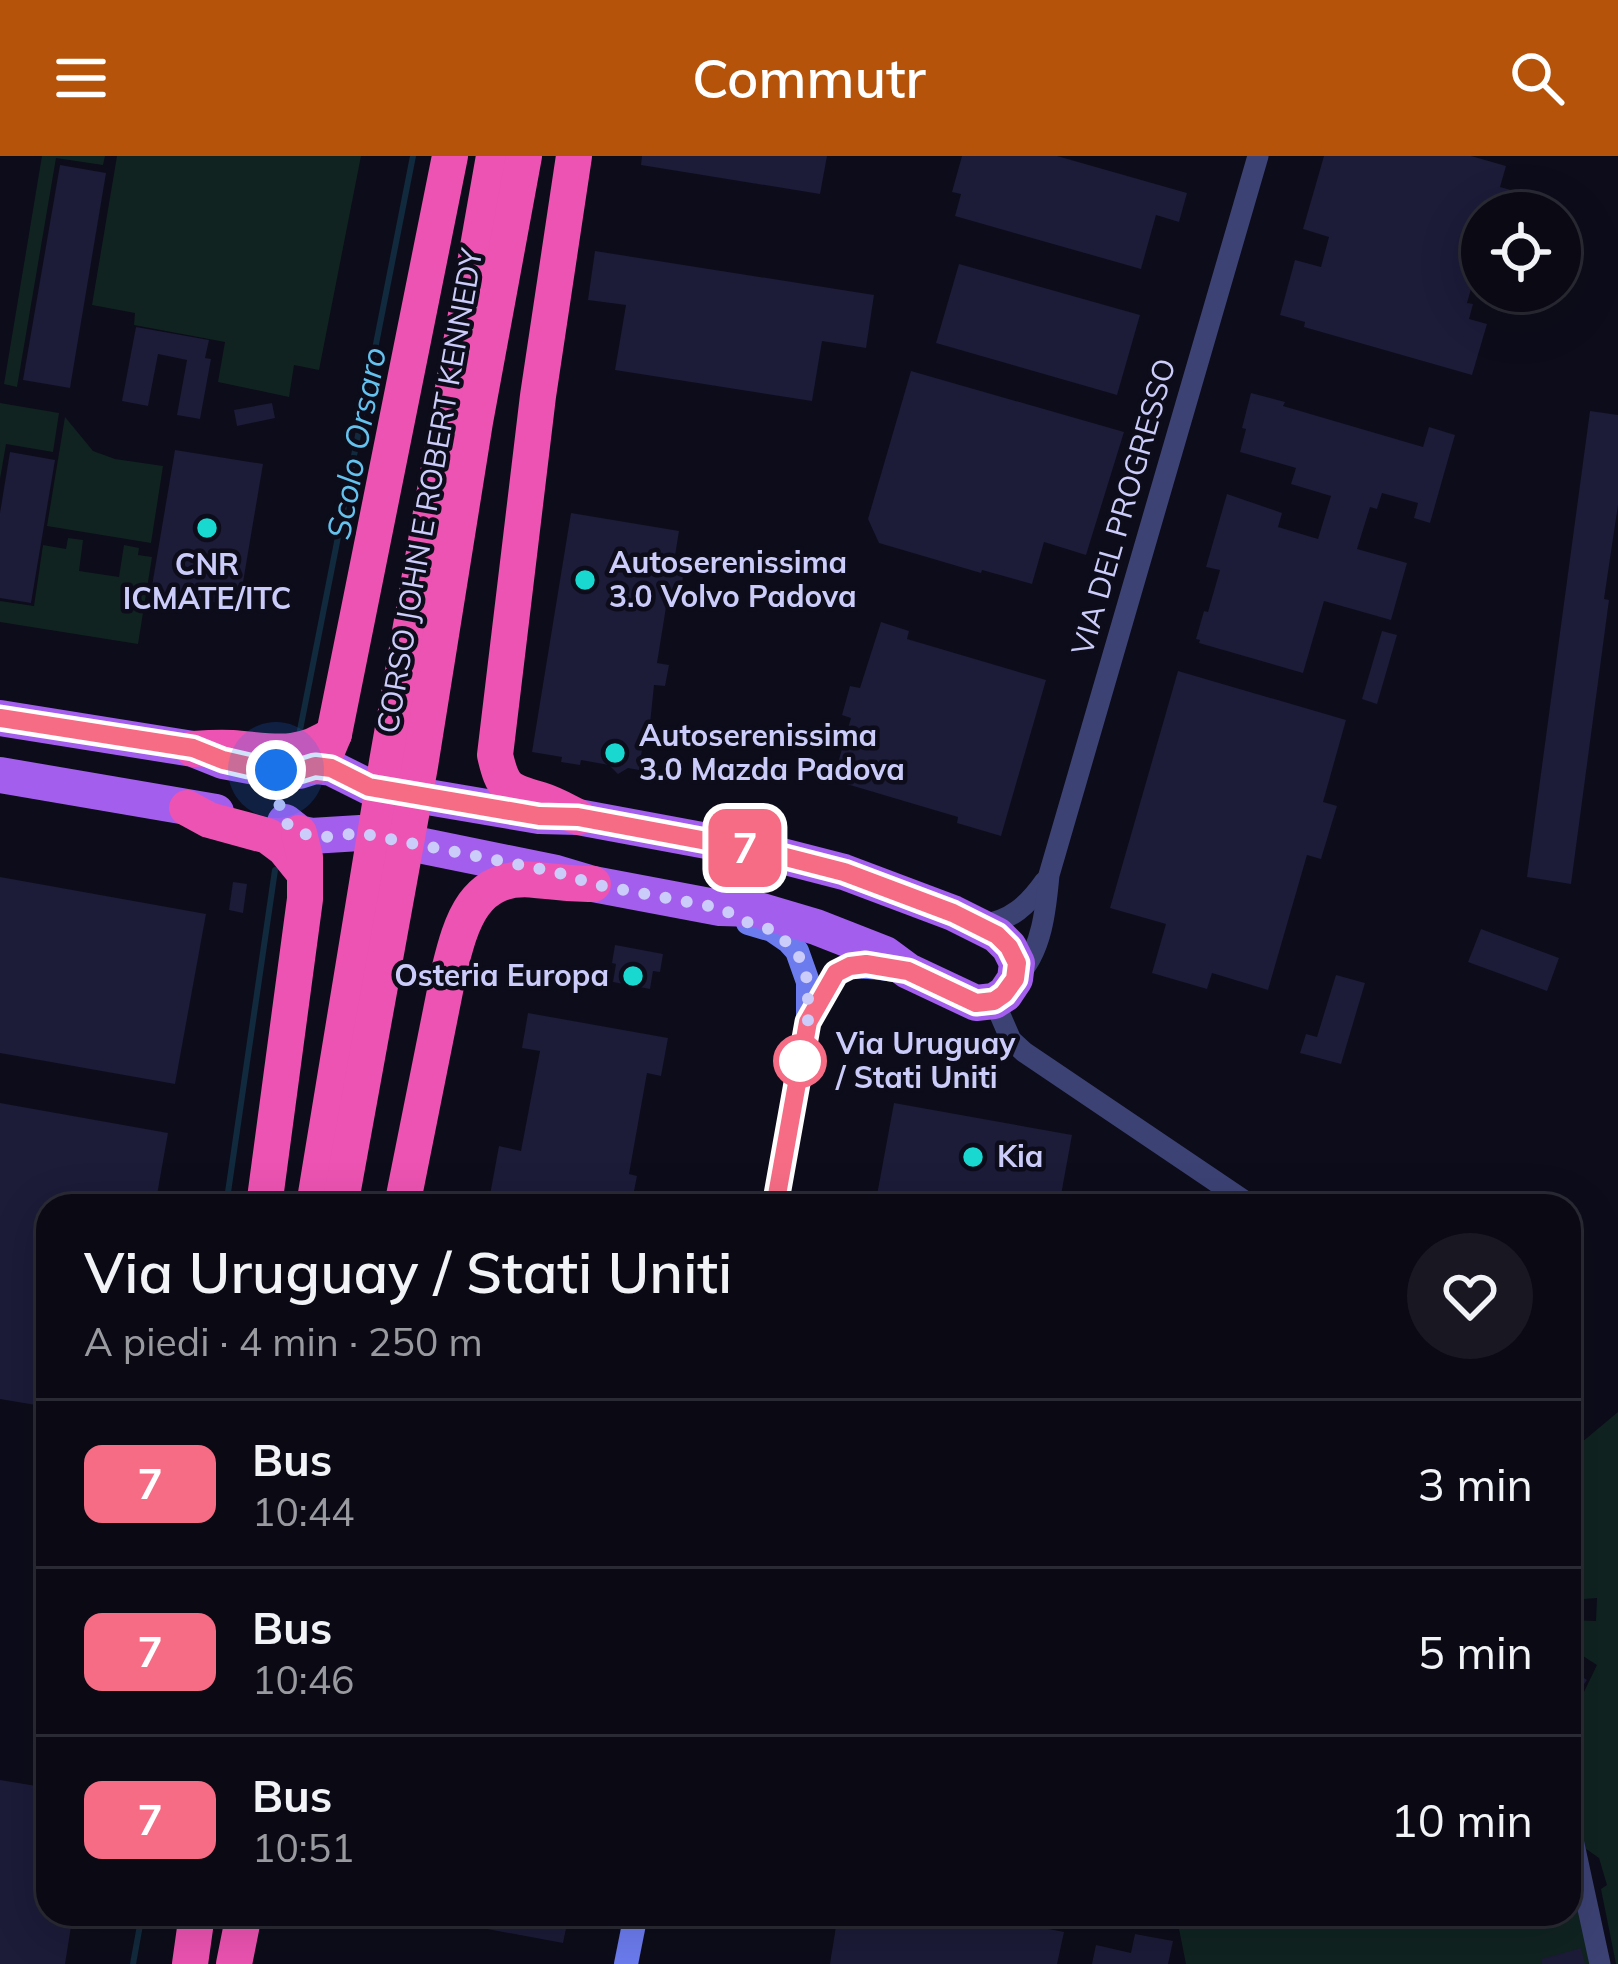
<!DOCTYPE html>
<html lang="it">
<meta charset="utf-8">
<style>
:root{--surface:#0a0914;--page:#181722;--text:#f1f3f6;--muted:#999aa0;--line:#2a2a34;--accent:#b45309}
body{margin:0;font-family:Mulish,sans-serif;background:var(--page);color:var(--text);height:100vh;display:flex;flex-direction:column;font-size:45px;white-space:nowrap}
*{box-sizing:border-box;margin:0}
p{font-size:39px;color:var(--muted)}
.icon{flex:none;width:66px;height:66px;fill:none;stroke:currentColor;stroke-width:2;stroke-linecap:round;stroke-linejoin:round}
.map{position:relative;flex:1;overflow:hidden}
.sheet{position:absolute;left:36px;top:1038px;width:1545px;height:732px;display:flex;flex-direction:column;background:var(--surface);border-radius:36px;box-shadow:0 12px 48px #0002,0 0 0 3px var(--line)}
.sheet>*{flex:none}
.badge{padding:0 24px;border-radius:18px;font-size:42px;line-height:78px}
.tools{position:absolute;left:1461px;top:36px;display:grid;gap:24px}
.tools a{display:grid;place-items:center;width:120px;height:120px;border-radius:50%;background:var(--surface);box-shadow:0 12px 48px #0002,0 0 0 3px var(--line);font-size:60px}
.you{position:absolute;width:60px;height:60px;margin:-30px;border:9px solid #fff;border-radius:50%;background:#1a73e8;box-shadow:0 0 0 18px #1a73e833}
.map>.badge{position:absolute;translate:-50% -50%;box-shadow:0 0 0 6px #fff}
.round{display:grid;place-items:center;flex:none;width:126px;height:126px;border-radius:63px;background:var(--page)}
.summary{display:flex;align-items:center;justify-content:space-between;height:204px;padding:0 48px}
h1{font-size:57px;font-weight:600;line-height:90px}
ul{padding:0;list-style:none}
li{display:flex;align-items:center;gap:36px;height:168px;padding:0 48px;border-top:3px solid var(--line)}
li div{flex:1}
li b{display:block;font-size:45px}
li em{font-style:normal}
li .badge{min-width:132px;font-weight:700;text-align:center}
header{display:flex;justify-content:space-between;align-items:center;height:156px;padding:0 48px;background:var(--accent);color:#fff;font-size:54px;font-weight:600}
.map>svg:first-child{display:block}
.green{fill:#102320}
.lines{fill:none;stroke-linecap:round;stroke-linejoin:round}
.stream{stroke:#122a3d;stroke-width:6}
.building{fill:#1c1b38}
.street{stroke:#3c4274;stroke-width:21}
.secondary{stroke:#6c7cef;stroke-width:24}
.primary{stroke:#a35eed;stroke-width:36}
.highway{stroke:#ec53b2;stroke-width:36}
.line-casing{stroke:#fff;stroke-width:27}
.line{stroke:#f66c85;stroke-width:18}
.walk{stroke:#cbccf9;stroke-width:12;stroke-dasharray:0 21.6}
.poi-dot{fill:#18d8d0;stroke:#0d0c1a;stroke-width:4.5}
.stop-dot{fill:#fff;stroke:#f66c85;stroke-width:6}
.labels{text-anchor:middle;stroke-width:9;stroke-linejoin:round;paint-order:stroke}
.street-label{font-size:30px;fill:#cbccf9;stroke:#0d0c1a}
.poi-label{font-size:30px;font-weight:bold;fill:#cbccf9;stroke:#0d0c1a;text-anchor:start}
.stop-label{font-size:30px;font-weight:bold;fill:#cbccf9;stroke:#0d0c1a;text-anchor:start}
.water-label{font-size:33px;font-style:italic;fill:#64c2ee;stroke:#0d0c1a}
</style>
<header><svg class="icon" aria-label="menu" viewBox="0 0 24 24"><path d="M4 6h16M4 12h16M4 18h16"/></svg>Commutr<svg class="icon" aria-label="search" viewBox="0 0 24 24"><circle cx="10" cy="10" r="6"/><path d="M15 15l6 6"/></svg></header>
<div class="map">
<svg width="1618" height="1808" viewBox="0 0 1618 1808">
<rect width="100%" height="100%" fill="#0d0c1a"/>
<g class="green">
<path d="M 42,0 L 105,0 L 103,9 L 56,2 L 17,231 L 4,228 Z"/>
<path d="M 117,0 L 361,0 L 319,214 L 294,209 L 289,241 L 218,226 L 225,186 L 134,169 L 135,157 L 92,149 Z"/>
<path d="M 0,247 L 59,257 L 53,296 L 6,288 L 0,323 Z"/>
<path d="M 65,261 L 93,295 L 115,303 L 163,310 L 151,387 L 47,370 Z"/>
<path d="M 68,382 L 83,384 L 79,415 L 119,421 L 124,389 L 139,392 L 138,399 L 152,401 L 138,488 L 0,466 L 0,445 L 34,450 L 43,389 L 66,393 Z"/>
<path d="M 1618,1256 L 1618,1808 L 1616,1808 L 1601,1733 L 1607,1729 L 1599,1702 L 1582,1690 L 1576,1663 L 1584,1658 L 1584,1641 L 1575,1638 L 1569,1628 L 1569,1567 L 1597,1509 C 1574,1494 1569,1493 1569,1464 L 1596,1465 L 1597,1442 L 1583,1443 L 1576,1436 L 1569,1439 L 1569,1297 Z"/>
<path d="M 1569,1706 L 1591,1808 L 1186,1808 L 1176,1758 L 1569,1758 Z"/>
</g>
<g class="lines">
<g class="stream">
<path d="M 300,574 L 413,0"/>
<path d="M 226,1050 L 275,714"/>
<path d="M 133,1808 L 142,1758"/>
</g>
</g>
<g class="building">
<path d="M 642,0 L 827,0 L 820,38 L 641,9 Z"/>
<path d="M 962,0 L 1057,0 L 1187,37 L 1179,66 L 1156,59 L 1141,113 L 955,60 L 961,38 L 952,36 Z"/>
<path d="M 1324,0 L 1471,0 L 1506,10 L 1500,31 L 1518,36 L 1512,57 L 1482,57 L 1482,94 L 1467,147 L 1473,148 L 1469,163 L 1487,168 L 1472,219 L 1304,171 L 1305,166 L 1280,159 L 1295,104 L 1321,111 L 1329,81 L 1303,73 Z"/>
<path d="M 60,9 L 106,17 L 70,232 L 23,224 Z"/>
<path d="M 595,95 L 874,139 L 866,192 L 822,185 L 812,245 L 615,214 L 626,149 L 588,144 Z"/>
<path d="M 959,108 L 1140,159 L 1117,239 L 936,187 Z"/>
<path d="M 136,171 L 209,184 L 205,202 L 211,203 L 200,263 L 177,259 L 187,204 L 158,198 L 148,250 L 122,245 Z"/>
<path d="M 911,215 L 1124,276 L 1086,399 L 1044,386 L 1032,428 L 982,414 L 981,417 L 879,387 L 868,363 Z"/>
<path d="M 1251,237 L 1285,246 L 1283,250 L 1423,291 L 1429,271 L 1455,279 L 1430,367 L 1414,362 L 1418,347 L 1382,337 L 1377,353 L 1370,351 L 1357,393 L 1407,407 L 1391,464 L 1324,445 L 1303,517 L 1199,487 L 1200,484 L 1196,483 L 1204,455 L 1208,456 L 1220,414 L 1206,411 L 1227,338 L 1282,357 L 1278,371 L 1318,383 L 1331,340 L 1291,328 L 1296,312 L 1240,296 L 1246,273 L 1242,272 Z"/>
<path d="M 272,247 L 275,262 L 237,270 L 234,254 Z"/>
<path d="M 1590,255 L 1618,259 L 1618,349 L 1604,443 L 1609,444 L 1571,728 L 1527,721 Z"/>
<path d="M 175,294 L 263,308 L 239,450 L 151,436 Z"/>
<path d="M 10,296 L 55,304 L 31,447 L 0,442 L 0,357 Z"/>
<path d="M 571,357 L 679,375 L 672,418 L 683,420 L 680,441 L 668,439 L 657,507 L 669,509 L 665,530 L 654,529 L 648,588 L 643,587 L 639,614 L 628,612 L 618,618 L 609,609 L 581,604 L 580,609 L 561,606 L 562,601 L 532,596 Z"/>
<path d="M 881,466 L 909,475 L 907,483 L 1046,524 L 1001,680 L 957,667 L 958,661 L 833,624 L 851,562 L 842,559 L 850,530 L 860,532 Z"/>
<path d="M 1382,475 L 1397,479 L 1377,548 L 1362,543 Z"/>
<path d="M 1178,515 L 1346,564 L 1323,646 L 1337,650 L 1321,703 L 1307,699 L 1268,834 L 1212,817 L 1207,833 L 1152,817 L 1166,768 L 1110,752 Z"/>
<path d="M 0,721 L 206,758 L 175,928 L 0,897 Z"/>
<path d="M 233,726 L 247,728 L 243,757 L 229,754 Z"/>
<path d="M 1481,773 L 1559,802 L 1547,835 L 1468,806 Z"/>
<path d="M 615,789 L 663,798 L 660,816 L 653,815 L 650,833 L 613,826 L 616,808 L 612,807 Z"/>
<path d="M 1336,819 L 1365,827 L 1341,908 L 1300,897 L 1306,878 L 1317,881 Z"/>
<path d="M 528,857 L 668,882 L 661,920 L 647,917 L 629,1018 L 637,1020 L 631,1050 L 488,1050 L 499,990 L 521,995 L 540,895 L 522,892 Z"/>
<path d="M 0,947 L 168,977 L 155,1050 L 48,1050 L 48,1251 L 0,1243 Z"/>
<path d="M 894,947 L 1072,979 L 1059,1050 L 875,1050 Z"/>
<path d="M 1575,1516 L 1587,1524 L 1569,1548 L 1569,1524 Z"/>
<path d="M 0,1624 L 48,1632 L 48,1758 L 73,1758 L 65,1808 L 0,1808 Z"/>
<path d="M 451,1758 L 569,1758 L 563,1787 L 450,1766 Z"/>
<path d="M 838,1758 L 970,1758 L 1064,1776 L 1057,1808 L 830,1808 Z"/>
<path d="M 1135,1778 L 1173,1785 L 1168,1808 L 1092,1808 L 1096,1789 L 1131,1797 Z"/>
<path d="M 1581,1792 L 1585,1808 L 1542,1808 L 1541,1803 Z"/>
</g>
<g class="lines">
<g class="street">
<path d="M 981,769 C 1011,765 1028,749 1045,725"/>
<path d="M 1017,820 C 1042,796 1046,752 1049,719 L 1258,0"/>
<path d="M 994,845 L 1011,884 L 1024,896 L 1252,1050"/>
<path d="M 1569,1665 L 1600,1808"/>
</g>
<g class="secondary">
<path d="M 748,767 L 772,774 L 788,785 L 797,795 L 808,826 L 808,866 L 775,1050"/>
<path d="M 811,859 C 838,809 839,806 895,814"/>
<path d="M 626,1808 L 636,1758"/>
</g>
<g class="primary">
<path d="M 0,562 L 193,593 L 223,605 L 276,615 L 299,615 L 315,610 L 331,612 L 369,631 L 539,660 L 578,661 L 766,696 L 844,716 L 953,757 L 997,779 L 1009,791 L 1017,807 L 1015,823 L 1005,838 L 994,845 L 976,847 L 908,815 L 885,798 L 816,771 L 755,753 L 720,752 L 593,728 L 556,717 L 360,677 L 311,680 L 299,677 L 285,666"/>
<path d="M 0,619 L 216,656"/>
</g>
<g class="highway">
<path d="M 574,0 L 538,240 L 495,599 C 503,634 508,634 541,644 C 554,648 566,655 578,661"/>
<path d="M 193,593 C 206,592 219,591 232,592 C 273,595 298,603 334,578"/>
<path d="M 315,610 L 324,602 L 334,578 L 450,0"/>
<path d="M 187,652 L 209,664 L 268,680 L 284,692 L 305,718"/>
<path d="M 264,1050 L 305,743 L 305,701 L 299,677"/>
<path d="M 314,1050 L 387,606 L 494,0"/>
<path d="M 340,1050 L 420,610 L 475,266 L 524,0"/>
<path d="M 402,1050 L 449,815 C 461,766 474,717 536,724 C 556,726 574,728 593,728"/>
<path d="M 190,1808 L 197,1758"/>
<path d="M 234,1808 L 244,1758"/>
</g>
</g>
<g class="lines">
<g class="line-casing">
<path id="line" d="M 0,562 L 193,592 L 223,604 L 249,610 L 276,614 L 299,615 L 315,610 L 331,612 L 369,631 L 539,660 L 578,661 L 766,696 L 844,716 L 953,757 L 997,779 L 1009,791 L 1017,807 L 1015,823 L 1004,838 L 994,845 L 976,847 L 908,815 L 866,808 L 850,810 L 836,817 L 808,866 L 775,1050"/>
</g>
<use href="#line" class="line"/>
<path class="walk" d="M 276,614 L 299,615 L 284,628 L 279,641 L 280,657 L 285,666 L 298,677 L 324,681 L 360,677 L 556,716 L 593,728 L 720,752 L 751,768 L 772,774 L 797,795 L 808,826 L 808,866 L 800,905"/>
</g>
<g class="poi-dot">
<circle cx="207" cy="372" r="12"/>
<circle cx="585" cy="424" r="12"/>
<circle cx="615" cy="597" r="12"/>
<circle cx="633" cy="820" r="12"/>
<circle cx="973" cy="1001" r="12"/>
</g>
<circle class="stop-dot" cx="800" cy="905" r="24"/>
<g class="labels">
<g class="street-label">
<text transform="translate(430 335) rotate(-80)" y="10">CORSO JOHN E ROBERT KENNEDY</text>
<text transform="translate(1124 351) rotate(-74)" y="10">VIA DEL PROGRESSO</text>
</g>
<g class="poi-label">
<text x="609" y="417">Autoserenissima<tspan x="609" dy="34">3.0 Volvo Padova</tspan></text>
<text x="207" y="419" text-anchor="middle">CNR<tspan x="207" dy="34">ICMATE/ITC</tspan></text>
<text x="639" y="590">Autoserenissima<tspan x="639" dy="34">3.0 Mazda Padova</tspan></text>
<text x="609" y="830" text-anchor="end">Osteria Europa</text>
<text x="997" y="1011">Kia</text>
</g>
<g class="stop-label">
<text x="836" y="898">Via Uruguay<tspan x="836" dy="34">/ Stati Uniti</tspan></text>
</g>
<g class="water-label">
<text transform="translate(356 287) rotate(-79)" y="12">Scolo Orsaro</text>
</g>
</g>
</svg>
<div class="tools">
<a><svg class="icon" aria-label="locate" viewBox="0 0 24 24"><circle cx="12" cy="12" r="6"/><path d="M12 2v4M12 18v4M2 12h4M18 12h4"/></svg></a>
</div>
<div class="you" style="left:276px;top:614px"></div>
<b class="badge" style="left:745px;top:692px;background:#f66c85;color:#fff">7</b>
<section class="sheet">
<div class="summary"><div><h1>Via Uruguay / Stati Uniti</h1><p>A piedi · 4 min · 250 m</p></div><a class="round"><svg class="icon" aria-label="heart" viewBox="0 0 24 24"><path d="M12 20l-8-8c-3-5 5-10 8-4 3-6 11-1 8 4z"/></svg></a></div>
<ul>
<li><span class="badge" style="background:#f66c85;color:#fff">7</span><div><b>Bus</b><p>10:44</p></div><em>3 min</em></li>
<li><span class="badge" style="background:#f66c85;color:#fff">7</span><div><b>Bus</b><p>10:46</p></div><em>5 min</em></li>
<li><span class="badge" style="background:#f66c85;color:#fff">7</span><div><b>Bus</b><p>10:51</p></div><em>10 min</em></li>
</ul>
</section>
</div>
